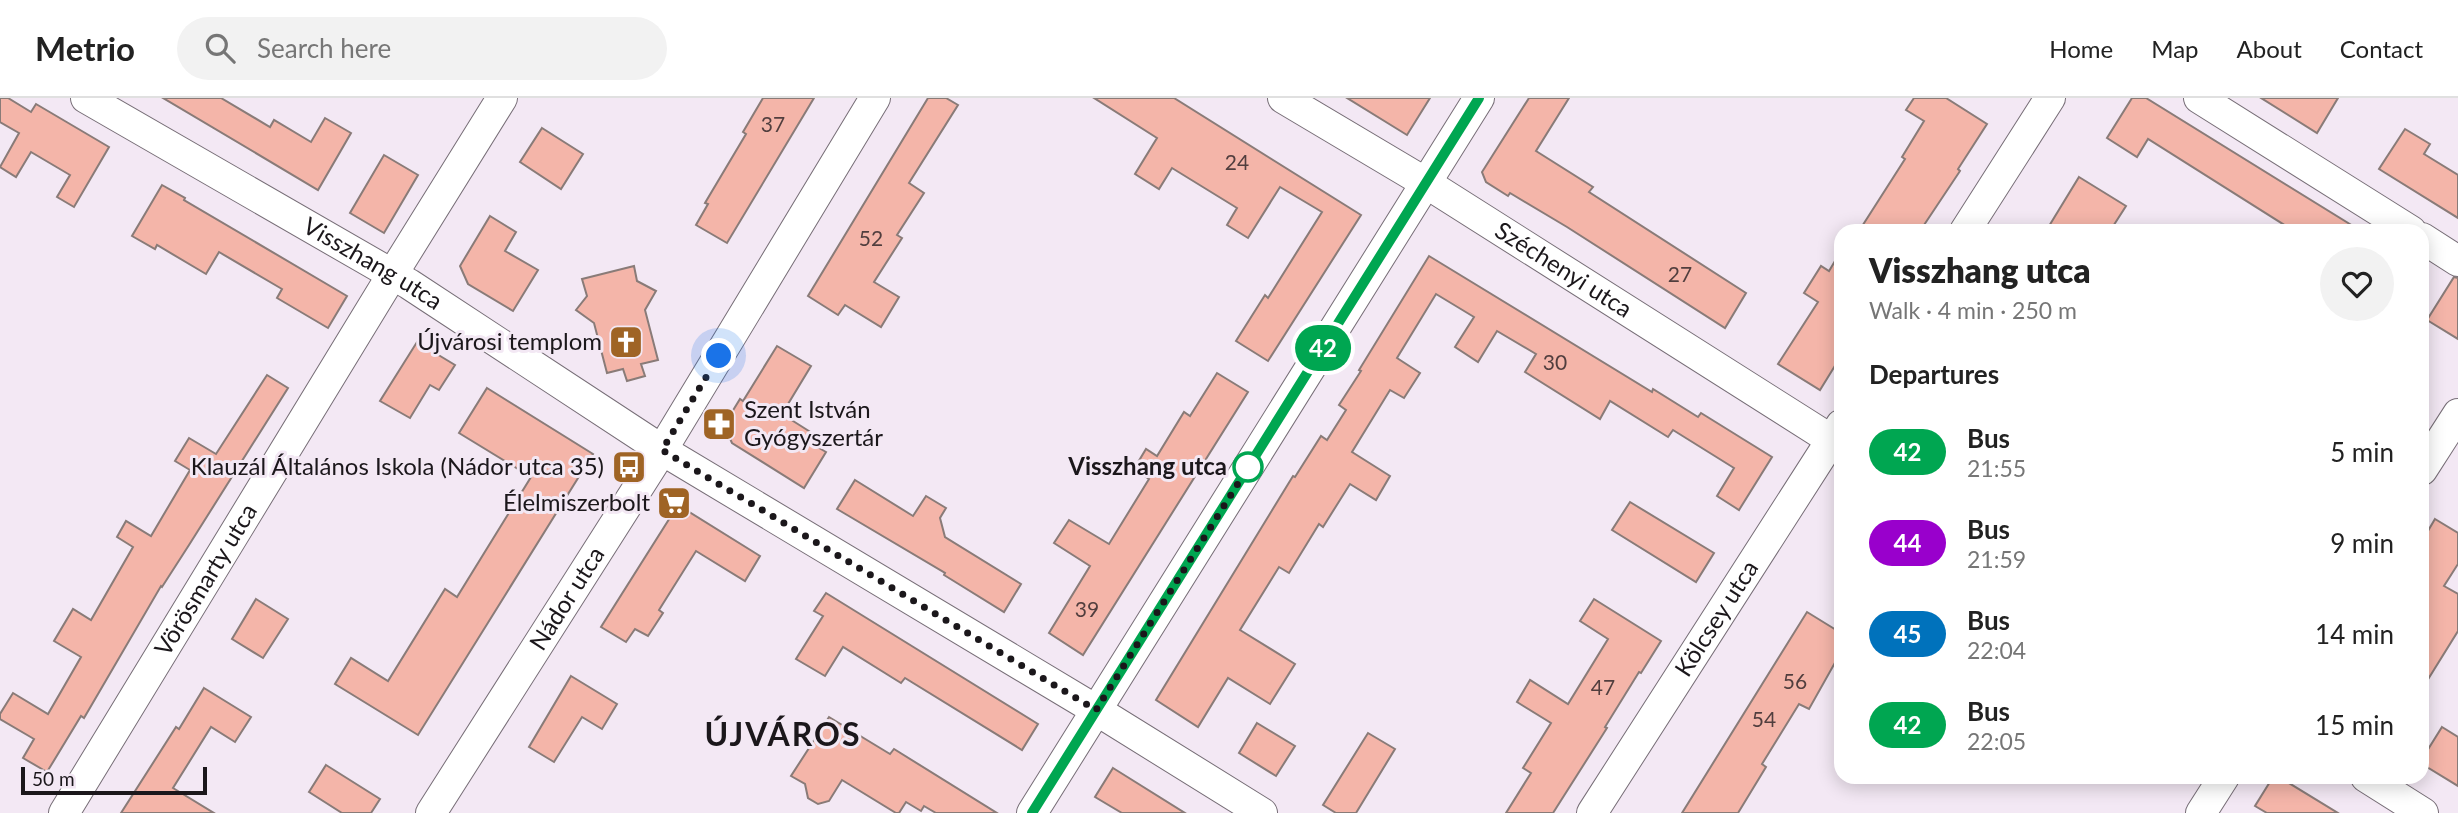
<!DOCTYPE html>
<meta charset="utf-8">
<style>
:root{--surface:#fff;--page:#f2f2f2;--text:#222;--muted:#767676;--line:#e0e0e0}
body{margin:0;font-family:Lato,sans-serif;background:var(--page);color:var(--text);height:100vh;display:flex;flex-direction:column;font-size:26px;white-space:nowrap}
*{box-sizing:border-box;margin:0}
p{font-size:23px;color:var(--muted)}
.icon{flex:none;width:38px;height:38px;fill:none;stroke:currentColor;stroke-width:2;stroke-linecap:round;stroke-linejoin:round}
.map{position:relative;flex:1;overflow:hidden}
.details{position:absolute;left:1834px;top:126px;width:595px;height:560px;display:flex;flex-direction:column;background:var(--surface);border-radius:21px;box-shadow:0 4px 18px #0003}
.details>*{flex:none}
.badge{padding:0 14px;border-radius:23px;font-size:24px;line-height:46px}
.scale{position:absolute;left:21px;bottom:18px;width:186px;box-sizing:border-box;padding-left:7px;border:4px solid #1b171b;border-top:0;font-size:19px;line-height:24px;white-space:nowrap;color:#1b171b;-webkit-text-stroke:5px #f3e8f4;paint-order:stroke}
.you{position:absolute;width:35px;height:35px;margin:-18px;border:5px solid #fff;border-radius:50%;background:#1a73e8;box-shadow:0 0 0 10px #1a73e833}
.map>.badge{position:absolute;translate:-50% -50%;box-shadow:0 0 0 4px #fff}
h2{padding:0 35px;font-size:26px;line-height:63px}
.round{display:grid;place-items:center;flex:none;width:74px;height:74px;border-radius:37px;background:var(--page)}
.headline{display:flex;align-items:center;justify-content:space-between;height:119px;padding:0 35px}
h1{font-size:33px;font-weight:800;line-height:52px}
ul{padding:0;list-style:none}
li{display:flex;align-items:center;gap:21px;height:91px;padding:0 35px}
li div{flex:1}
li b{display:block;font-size:26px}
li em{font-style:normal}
li .badge{min-width:77px;font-weight:700;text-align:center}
header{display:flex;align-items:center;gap:42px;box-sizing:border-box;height:98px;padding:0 35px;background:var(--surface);border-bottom:2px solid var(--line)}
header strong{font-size:33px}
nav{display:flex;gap:38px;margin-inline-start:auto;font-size:24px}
.search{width:490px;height:63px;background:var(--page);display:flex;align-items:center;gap:18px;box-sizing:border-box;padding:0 24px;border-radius:38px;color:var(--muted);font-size:26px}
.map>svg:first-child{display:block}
.building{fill:#f4b5a9;stroke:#897b78;stroke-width:2}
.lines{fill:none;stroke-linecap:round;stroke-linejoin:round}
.minor-casing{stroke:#776e77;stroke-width:32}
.minor{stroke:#fff;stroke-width:30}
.line-casing{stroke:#fff;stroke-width:16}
.line{stroke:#00a651;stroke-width:10}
.walk{stroke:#1b171b;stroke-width:7;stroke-dasharray:0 12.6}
.stop-dot{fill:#fff;stroke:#00a651;stroke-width:3.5}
.labels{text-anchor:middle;stroke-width:6;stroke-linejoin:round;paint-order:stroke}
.number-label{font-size:21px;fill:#513e3e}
.street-label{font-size:24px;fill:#1b171b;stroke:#f3e8f4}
.poi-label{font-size:24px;fill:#1b171b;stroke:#f3e8f4;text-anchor:end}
.stop-label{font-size:24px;font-weight:bold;fill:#1b171b;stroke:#f3e8f4;text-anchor:end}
.district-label{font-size:32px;font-weight:bold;letter-spacing:2px;fill:#1b171b;stroke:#f3e8f4}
</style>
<header>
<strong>Metrio</strong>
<div class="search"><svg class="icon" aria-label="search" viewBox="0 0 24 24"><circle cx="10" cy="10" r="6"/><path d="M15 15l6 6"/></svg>Search here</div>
<nav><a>Home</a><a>Map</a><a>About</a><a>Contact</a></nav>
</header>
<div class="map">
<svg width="2458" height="715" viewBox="0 0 2458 715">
<rect width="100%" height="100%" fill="#f3e8f4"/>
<g class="building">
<path d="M 0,0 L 8,0 L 31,14 L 36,6 L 109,49 L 74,109 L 57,99 L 70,77 L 31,54 L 16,79 L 0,69 L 19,35 L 0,24 Z"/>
<path d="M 163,0 L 221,0 L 270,29 L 274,22 L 311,44 L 325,20 L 351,35 L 318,92 Z"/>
<path d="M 763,0 L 814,0 L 727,145 L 696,127 L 708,106 L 705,105 L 746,36 L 743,34 Z"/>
<path d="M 928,0 L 946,0 L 958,7 L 909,85 L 924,95 L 897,137 L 902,140 L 874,184 L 899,199 L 881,229 L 845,207 L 838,217 L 808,198 Z"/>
<path d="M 1094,0 L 1174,0 L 1361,117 L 1268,263 L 1236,243 L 1265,197 L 1268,200 L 1322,114 L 1280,89 L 1248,140 L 1227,127 L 1237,110 L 1172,70 L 1159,91 L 1135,76 L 1157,40 Z"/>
<path d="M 1347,0 L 1430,0 L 1407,37 Z"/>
<path d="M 1529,0 L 1569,0 L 1536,53 L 1593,89 L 1589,94 L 1746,195 L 1725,230 L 1567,129 L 1510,95 L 1508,98 L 1486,84 L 1482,74 Z"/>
<path d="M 1914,0 L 1946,0 L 1987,26 L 1958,71 L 1960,73 L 1920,133 L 1859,133 L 1905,61 L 1902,59 L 1924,23 L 1906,12 Z"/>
<path d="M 2132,0 L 2146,0 L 2361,133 L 2294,133 L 2148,41 L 2137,59 L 2107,40 Z"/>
<path d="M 2261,0 L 2338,0 L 2317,35 Z"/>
<path d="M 542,30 L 583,56 L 561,91 L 520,64 Z"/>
<path d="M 2405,31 L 2430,46 L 2424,56 L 2458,77 L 2458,120 L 2379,71 Z"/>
<path d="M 384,57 L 418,77 L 384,135 L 350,115 Z"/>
<path d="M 2079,79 L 2126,108 L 2110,133 L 2046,133 Z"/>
<path d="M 162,87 L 185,100 L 184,102 L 347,198 L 328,230 L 277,200 L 282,191 L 219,154 L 206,176 L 157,147 L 155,151 L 132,138 Z"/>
<path d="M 490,118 L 516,134 L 505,153 L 538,172 L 513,213 L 468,186 L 460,168 Z"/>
<path d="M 1841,153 L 1841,258 L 1820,292 L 1778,266 L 1818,204 L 1804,195 L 1821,168 L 1829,173 Z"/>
<path d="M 1429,158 L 1652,294 L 1653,291 L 1698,319 L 1701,315 L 1772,359 L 1739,412 L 1717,398 L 1734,370 L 1673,332 L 1668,339 L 1610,303 L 1600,321 L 1525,274 L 1536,256 L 1497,233 L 1478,264 L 1455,249 L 1474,219 L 1436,196 L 1397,260 L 1420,275 L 1404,300 L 1390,292 L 1352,354 L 1390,378 L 1376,402 L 1350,386 L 1323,429 L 1319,426 L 1289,475 L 1279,469 L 1240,532 L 1295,566 L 1270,606 L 1228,580 L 1198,629 L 1156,602 L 1293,378 L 1295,379 L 1321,338 L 1327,342 L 1346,312 L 1339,307 L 1361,273 L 1359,272 Z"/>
<path d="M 634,168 L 637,183 L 656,193 L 645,212 L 658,262 L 641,266 L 645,278 L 627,283 L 623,271 L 607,275 L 594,225 L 576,212 L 587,198 L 582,181 Z"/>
<path d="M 2454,179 L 2458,180 L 2458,241 L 2427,222 Z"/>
<path d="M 417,244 L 455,267 L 439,292 L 430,287 L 410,320 L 380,303 Z"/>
<path d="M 777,248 L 811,268 L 782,316 L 812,335 L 807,343 L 826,354 L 804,390 L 732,345 L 724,327 L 740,301 L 743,303 Z"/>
<path d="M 1217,275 L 1248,294 L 1083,557 L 1049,535 L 1090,468 L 1054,445 L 1069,422 L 1109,446 L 1149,381 L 1134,371 L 1146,351 L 1157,358 L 1184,314 L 1190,318 Z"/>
<path d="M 267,277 L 288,290 L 189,447 L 162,489 L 161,488 L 84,620 L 81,618 L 47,674 L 23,660 L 34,641 L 0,621 L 0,616 L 13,595 L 48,616 L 81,559 L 54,543 L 73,511 L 91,522 L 133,449 L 117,439 L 126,423 L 151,438 L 190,372 L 175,363 L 189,340 L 216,356 Z"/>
<path d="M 487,290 L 593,356 L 418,637 L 335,586 L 351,560 L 388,583 L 445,491 L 457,499 L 531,379 L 459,335 Z"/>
<path d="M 855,382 L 913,418 L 926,398 L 946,410 L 940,420 L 945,439 L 1021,486 L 1004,514 L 944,477 L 945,475 L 837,411 Z"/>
<path d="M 1630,404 L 1714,455 L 1696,484 L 1612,432 Z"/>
<path d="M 678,407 L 760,458 L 745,483 L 696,453 L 659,512 L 663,515 L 648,538 L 635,531 L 626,544 L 601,529 Z"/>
<path d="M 2435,421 L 2458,435 L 2458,466 L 2444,488 L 2458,496 L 2458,533 L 2422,591 L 2422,443 Z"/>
<path d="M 826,495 L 1038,626 L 1022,652 L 905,580 L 901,585 L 843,549 L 825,578 L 796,561 L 823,518 L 814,513 Z"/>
<path d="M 256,501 L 288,521 L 263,560 L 232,541 Z"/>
<path d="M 1594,501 L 1661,543 L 1641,575 L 1639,574 L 1605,629 L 1607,630 L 1553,715 L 1506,715 L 1531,675 L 1523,670 L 1551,625 L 1517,604 L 1530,582 L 1568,606 L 1608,541 L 1580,523 Z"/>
<path d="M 1807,514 L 1841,535 L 1841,554 L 1809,611 L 1799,606 L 1762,666 L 1766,669 L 1738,715 L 1682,715 Z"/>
<path d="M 571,578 L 617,606 L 602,631 L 582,619 L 554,664 L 529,649 Z"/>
<path d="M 204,590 L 251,619 L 235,644 L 211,629 L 173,690 L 214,715 L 121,715 L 176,629 L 179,631 Z"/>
<path d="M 829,619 L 890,656 L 894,651 L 997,715 L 936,715 L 924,708 L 921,713 L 906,704 L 899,715 L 896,715 L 842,682 L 829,703 L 818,706 L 808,700 L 805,686 L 791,678 Z"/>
<path d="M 1257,625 L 1295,648 L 1276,678 L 1239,655 Z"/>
<path d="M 2442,629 L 2458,639 L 2458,688 L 2422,666 L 2422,661 Z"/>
<path d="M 1368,635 L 1395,651 L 1356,715 L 1336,715 L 1323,707 Z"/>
<path d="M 326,667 L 380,701 L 371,715 L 342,715 L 309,694 Z"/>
<path d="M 1113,670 L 1185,715 L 1122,715 L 1095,699 Z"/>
<path d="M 2273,679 L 2279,679 L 2338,715 L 2267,715 L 2255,708 Z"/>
</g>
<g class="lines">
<g class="minor-casing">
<g id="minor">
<path id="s1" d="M 86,0 L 409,186 L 662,352 L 1096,612 L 1262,715"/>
<path id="s2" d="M 1283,0 L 1426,85 L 1841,348"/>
<path d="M 2199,0 L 2411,133"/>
<path d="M 1965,133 L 2050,0"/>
<path d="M 2422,140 L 2458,163"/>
<path d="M 2422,372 L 2458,316"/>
<path d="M 2366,679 L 2423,715"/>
<path id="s3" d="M 64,715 L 392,177 L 502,0"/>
<path id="s4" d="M 431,715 L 662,352 L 875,0"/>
<path d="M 1032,715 L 1479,0"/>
<path id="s5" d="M 1592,715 L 1841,327"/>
<path d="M 2201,715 L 2224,679"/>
</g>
</g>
<use href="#minor" class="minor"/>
</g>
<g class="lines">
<g class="line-casing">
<path id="line" d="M 1032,715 L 1479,0"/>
</g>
<use href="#line" class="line"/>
<path class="walk" d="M 719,258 L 662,352 L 1096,612 L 1254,360 L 1248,369"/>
</g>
<defs>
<g id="church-square" transform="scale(1.75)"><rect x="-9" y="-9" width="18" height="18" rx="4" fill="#9f6425" stroke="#f3e8f4"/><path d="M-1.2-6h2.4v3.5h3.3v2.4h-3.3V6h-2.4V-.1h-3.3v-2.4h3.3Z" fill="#fff"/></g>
<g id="pharmacy-square" transform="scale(1.75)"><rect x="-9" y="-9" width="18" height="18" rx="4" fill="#9f6425" stroke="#f3e8f4"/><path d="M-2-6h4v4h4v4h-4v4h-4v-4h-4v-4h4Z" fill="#fff"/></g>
<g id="bus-square" transform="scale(1.75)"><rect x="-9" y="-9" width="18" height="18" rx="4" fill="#9f6425" stroke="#f3e8f4"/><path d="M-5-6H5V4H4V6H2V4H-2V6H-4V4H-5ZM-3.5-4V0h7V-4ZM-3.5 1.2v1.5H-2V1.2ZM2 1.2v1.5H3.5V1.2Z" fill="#fff"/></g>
<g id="supermarket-square" transform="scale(1.75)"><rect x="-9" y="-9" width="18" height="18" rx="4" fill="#9f6425" stroke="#f3e8f4"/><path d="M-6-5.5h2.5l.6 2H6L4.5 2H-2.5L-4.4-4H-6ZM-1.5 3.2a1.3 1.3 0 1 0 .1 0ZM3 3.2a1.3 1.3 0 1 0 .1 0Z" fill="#fff"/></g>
</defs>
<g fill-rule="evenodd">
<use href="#church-square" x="626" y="244"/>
<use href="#pharmacy-square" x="719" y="326"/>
<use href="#bus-square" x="629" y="369"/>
<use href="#supermarket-square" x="674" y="405"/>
</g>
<circle class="stop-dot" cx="1248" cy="369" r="14"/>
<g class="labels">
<g class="number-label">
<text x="773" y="34">37</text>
<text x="1237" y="72">24</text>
<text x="871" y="148">52</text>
<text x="1680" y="184">27</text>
<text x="1555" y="272">30</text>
<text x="1087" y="519">39</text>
<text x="1795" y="591">56</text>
<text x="1603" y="597">47</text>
<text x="1764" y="629">54</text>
</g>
<g class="street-label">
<text dy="8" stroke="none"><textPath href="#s1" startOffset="331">Visszhang utca</textPath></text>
<text dy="8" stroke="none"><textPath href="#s2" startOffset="329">Széchenyi utca</textPath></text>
<text dy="8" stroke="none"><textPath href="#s3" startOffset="273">Vörösmarty utca</textPath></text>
<text dy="8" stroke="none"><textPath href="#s4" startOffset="254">Nádor utca</textPath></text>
<text dy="8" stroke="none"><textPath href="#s5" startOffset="231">Kölcsey utca</textPath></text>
</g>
<g class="poi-label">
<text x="602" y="252">Újvárosi templom</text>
<text x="744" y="320" text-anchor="start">Szent István<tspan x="744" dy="28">Gyógyszertár</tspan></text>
<text x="604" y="377">Klauzál Általános Iskola (Nádor utca 35)</text>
<text x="650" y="413">Élelmiszerbolt</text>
</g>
<g class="stop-label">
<text x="1227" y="377">Visszhang utca</text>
</g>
<g class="district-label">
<text x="783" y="648">ÚJVÁROS</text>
</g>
</g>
</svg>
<div class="scale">50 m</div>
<div class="you" style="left:719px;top:258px"></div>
<b class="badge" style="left:1323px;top:250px;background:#00a651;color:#fff">42</b>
<section class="details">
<div class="headline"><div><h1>Visszhang utca</h1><p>Walk · 4 min · 250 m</p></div><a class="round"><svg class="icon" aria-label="heart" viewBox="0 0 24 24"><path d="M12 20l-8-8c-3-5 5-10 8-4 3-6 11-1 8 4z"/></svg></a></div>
<h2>Departures</h2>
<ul>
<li><span class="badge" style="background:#00a651;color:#fff">42</span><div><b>Bus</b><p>21:55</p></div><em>5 min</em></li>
<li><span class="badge" style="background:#90c;color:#fff">44</span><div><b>Bus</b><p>21:59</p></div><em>9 min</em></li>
<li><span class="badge" style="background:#0072bc;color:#fff">45</span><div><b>Bus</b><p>22:04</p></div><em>14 min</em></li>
<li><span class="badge" style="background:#00a651;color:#fff">42</span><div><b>Bus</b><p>22:05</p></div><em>15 min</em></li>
</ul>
</section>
</div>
